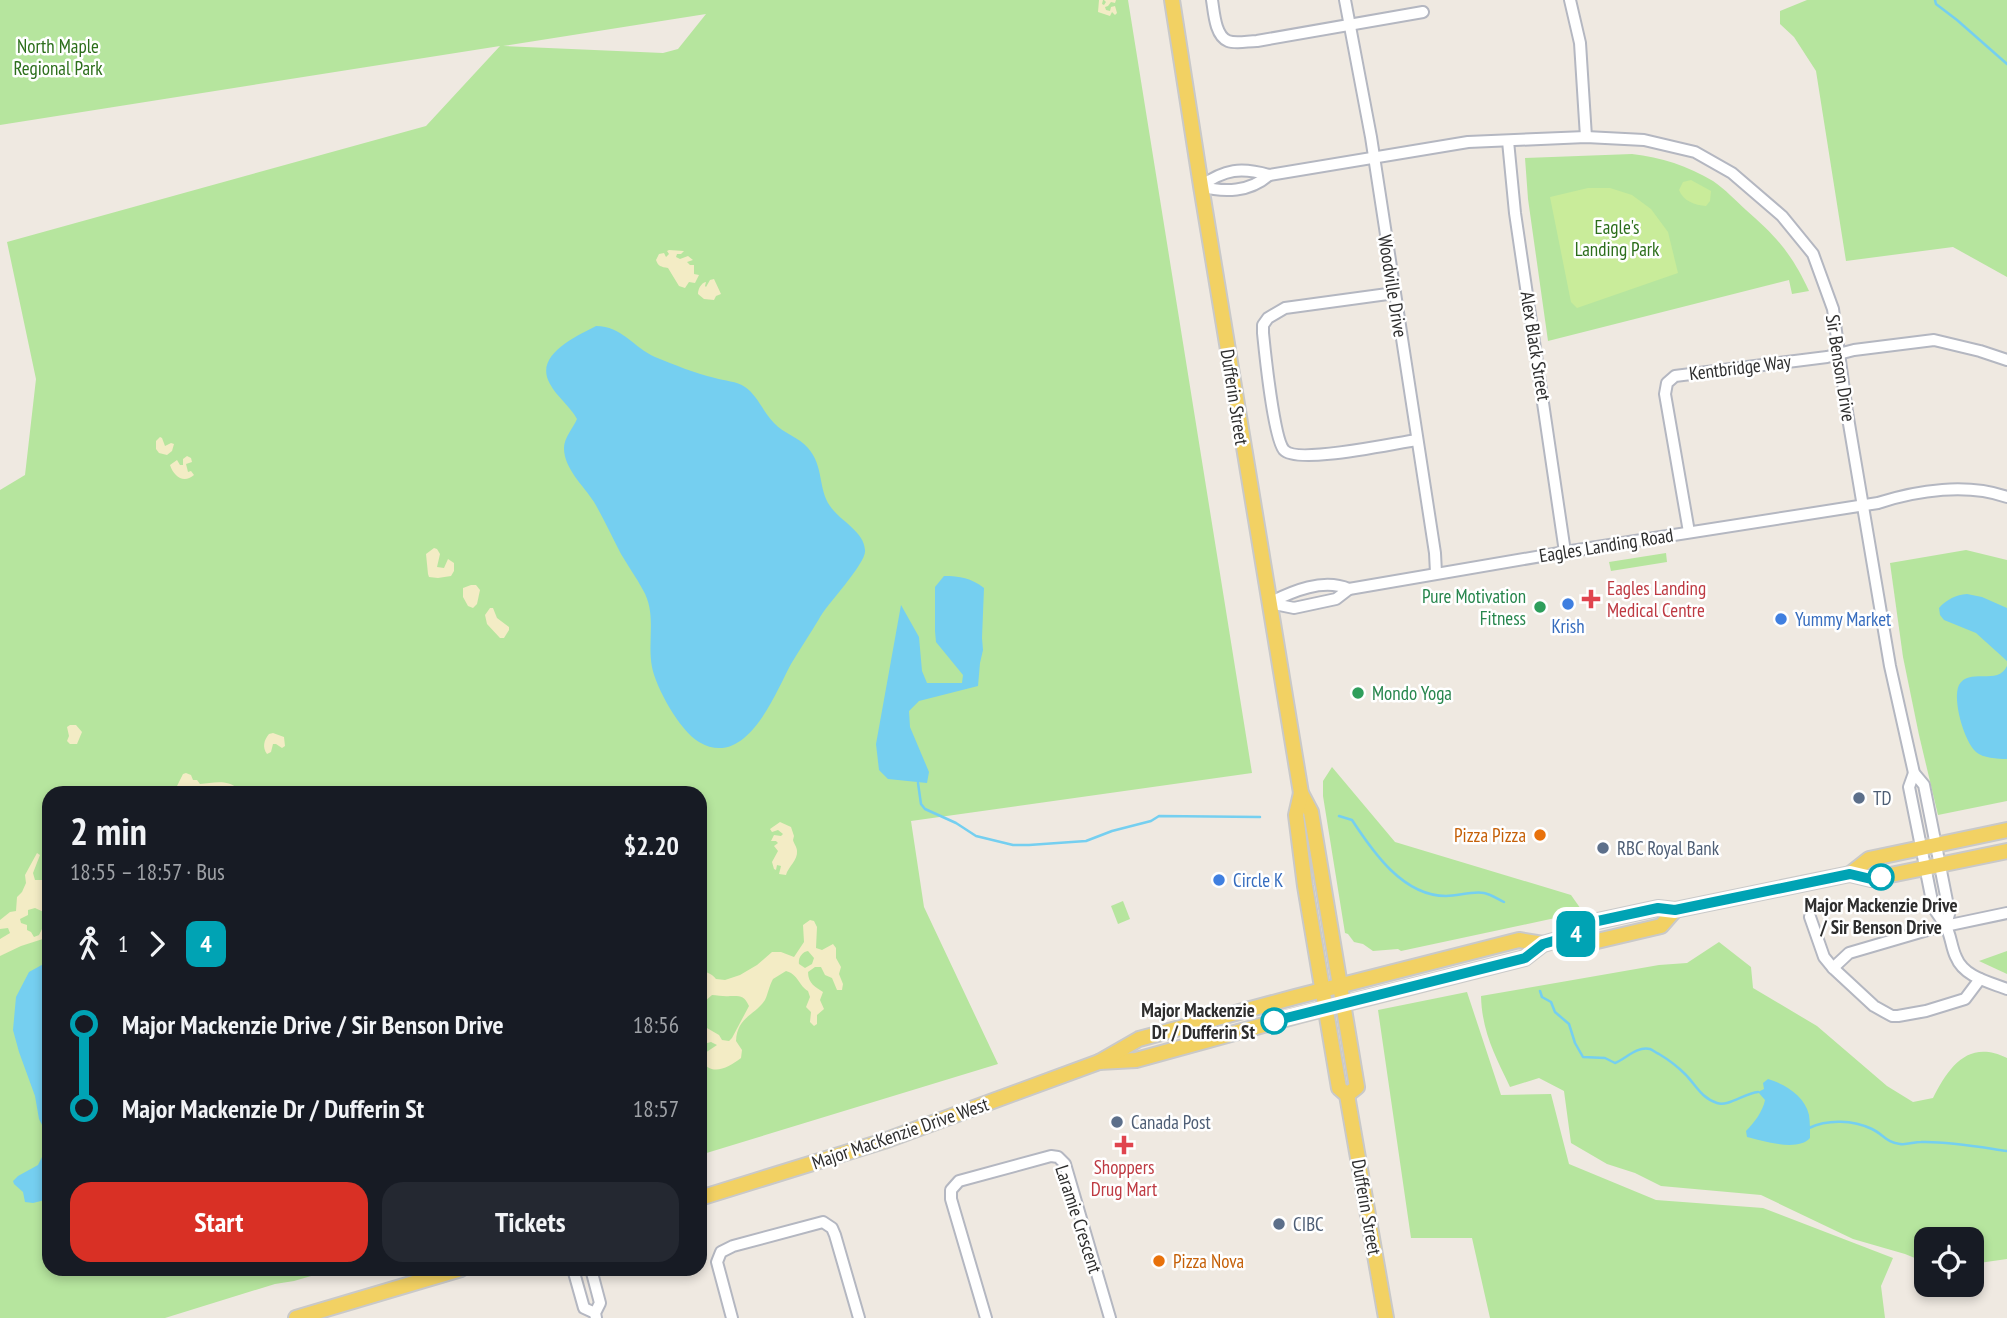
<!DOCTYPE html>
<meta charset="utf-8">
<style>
:root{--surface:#171b24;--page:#242831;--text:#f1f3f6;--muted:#9ea1a6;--accent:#d93025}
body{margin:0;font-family:"PT Sans Narrow",sans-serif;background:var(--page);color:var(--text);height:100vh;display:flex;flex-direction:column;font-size:26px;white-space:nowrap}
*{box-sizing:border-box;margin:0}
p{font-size:23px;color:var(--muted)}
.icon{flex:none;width:38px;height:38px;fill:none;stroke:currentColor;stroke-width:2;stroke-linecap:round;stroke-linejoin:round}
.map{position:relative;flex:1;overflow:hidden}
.side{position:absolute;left:42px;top:786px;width:665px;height:490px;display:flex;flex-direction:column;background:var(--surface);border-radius:21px;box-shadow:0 4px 10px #0003}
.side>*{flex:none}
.badge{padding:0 14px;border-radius:10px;font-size:24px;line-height:46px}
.buttons{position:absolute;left:1914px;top:1227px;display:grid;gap:14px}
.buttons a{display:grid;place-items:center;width:70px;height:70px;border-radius:14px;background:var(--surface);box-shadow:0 4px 10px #0003;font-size:35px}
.map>.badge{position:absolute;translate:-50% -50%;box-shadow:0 0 0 4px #fff}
.legs{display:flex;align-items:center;gap:10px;height:77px;padding:0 28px;font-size:23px}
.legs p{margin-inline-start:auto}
.head{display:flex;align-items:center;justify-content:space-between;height:119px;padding:0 28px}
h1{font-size:38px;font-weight:800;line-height:52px}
.primary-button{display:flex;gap:14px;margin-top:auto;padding:14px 28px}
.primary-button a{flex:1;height:80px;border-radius:21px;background:var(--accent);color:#fff;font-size:28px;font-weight:800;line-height:80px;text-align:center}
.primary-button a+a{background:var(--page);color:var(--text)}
ul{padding:0 28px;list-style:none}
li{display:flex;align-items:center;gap:24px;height:84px;font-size:26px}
li i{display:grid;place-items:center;width:10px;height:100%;margin:0 9px;background:currentColor}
li i::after{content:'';width:18px;height:18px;margin:-9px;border:5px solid;border-radius:50%;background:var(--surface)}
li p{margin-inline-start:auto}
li:first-child i{background:linear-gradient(#0000 50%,currentColor 0)}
li:last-child i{background:linear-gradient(currentColor 50%,#0000 0)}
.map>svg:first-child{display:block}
.green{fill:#b6e59e;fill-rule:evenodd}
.sand{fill:#f3ecc5;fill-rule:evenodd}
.pitch{fill:#c9ec9a}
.water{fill:#75cff0}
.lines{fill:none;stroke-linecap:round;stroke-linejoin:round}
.stream{stroke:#75cff0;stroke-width:2.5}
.minor-casing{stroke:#b4b7c1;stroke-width:14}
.major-casing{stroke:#c9c9c9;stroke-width:18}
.minor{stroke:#fff;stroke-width:10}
.major{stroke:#f2d163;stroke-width:14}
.line-1-casing{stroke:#fff;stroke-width:16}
.line-1{stroke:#00a3b4;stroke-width:10}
.health-dot{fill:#e0444e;stroke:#fff;stroke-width:2.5}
.shop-dot{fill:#3f7fe0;stroke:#fff;stroke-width:2.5}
.leisure-dot{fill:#2e9e5b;stroke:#fff;stroke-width:2.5}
.service-dot{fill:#5c6f8a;stroke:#fff;stroke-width:2.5}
.food-dot{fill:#e8710a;stroke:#fff;stroke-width:2.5}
.stop-1-dot{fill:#fff;stroke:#00a3b4;stroke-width:3.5}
.labels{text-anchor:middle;stroke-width:5;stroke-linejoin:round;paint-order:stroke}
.park-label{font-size:19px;fill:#2c6e1b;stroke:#fff}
.street-label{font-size:19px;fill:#2e2e2e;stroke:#fff}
.health-label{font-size:19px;fill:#be3a42;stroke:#fff;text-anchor:start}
.leisure-label{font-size:19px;fill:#27864d;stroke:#fff;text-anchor:end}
.shop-label{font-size:19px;fill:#366cbe;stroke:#fff;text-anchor:start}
.service-label{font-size:19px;fill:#4e5e75;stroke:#fff;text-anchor:start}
.food-label{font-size:19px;fill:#c56008;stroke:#fff;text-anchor:end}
.stop-label{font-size:19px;font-weight:bold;fill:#2e2e2e;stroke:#fff}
</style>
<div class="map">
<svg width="2007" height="1318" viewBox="0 0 2007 1318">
<rect width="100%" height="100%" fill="#efe9e1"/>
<g class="green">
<path d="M 0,0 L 1128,0 L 1252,773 L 911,821 L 924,907 L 998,1064 L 700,1155 L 700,793 L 49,793 L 49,1269 L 335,1269 L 294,1281 L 275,1284 L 165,1318 L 0,1318 L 0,490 L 25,475 L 36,379 L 7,242 L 426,126 L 500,46 L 0,125 ZM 706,14 L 678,49 L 663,53 L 503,46 Z"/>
<path d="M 1807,0 L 2007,0 L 2007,277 L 1953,247 L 1846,261 L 1816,71 L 1794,37 L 1780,24 L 1780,11 Z"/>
<path d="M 1632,154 C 1661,157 1688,166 1713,181 C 1725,189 1736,201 1746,210 C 1776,236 1792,254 1809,291 L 1792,294 L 1789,280 L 1548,341 L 1528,199 L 1525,158 Z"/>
<path d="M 1966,550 L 2007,560 L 2007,801 L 1938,815 L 1919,735 L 1903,657 L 1890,563 Z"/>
<path d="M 1666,553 L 1667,562 L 1611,571 L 1609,562 Z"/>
<path d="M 1332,767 L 1395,842 L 1571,895 L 1583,912 L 1401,951 L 1398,949 L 1373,951 L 1363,944 L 1354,942 L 1348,934 L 1345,933 L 1323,796 L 1323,781 Z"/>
<path d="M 1123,901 L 1130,919 L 1118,924 L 1111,906 Z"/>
<path d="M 1719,942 L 1751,967 L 1753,988 L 1817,1026 L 1887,1086 L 1913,1102 L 1933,1098 C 1949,1067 1968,1039 2007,1058 L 2007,1259 L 1972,1264 L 1972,1239 L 1927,1239 L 1927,1263 L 1905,1254 L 1853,1239 L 1761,1195 L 1661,1186 L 1635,1173 L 1607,1164 L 1571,1143 L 1564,1091 L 1539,1078 L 1510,1087 C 1495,1055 1482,1032 1481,996 L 1659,965 L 1687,963 Z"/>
<path d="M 2007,951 L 2007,974 L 1979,961 Z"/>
<path d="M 1467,992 L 1501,1095 L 1551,1094 L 1569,1164 L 1656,1200 L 1763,1208 L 1893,1258 L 1881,1286 L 1885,1318 L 1490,1318 L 1472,1238 L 1411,1238 L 1378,1010 Z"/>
</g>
<g class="sand">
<path d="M 1099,0 L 1103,0 L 1102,4 L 1104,5 L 1106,2 L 1104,0 L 1116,0 L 1115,3 L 1111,2 L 1108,6 L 1105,7 L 1106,10 L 1110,11 L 1111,7 L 1115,6 L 1117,13 L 1115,15 L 1112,12 L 1110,16 L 1098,12 Z"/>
<path d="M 669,250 L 684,251 L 681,254 L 677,254 L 676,257 L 680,259 L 688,256 L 693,260 L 687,262 L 690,265 L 694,265 L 694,274 L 699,275 L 695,283 L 689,282 L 685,288 L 679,286 L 668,268 C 661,267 658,266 656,260 L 659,254 L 664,253 L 666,257 L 669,254 L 667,251 Z"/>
<path d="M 714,279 L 721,294 L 716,296 L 714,300 L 704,299 L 698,294 C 698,289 701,283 706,282 L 705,286 L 706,287 L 710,280 Z"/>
<path d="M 160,437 L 162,438 L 165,446 L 171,443 L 174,444 L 172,451 L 167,455 L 159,453 L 156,449 L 156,441 Z"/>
<path d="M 187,456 L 191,458 L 192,462 L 186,464 L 188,472 L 191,471 L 194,475 C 184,484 174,477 170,465 L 177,460 L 180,465 L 183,465 L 183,459 Z"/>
<path d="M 434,548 L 437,549 L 440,554 L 437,567 L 444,568 L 448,559 L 454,563 L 454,571 L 451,576 L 438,578 L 429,577 L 428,574 L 426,554 Z"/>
<path d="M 471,585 L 476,585 L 480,590 L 477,604 L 473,608 L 468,606 L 463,597 L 463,588 Z"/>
<path d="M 490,608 L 493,608 L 497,618 L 509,627 L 509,630 L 504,638 L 500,638 L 487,624 L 485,615 Z"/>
<path d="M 76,725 L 82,732 L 77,744 L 70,744 L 67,741 L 69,736 L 67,727 L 70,725 Z"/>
<path d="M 273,733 L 284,737 L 285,746 L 282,748 L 276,744 L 273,744 L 271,752 L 267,754 C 262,747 264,740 269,734 Z"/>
<path d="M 186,773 L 191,775 L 193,780 L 197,780 L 200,784 C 212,783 227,779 237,788 L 237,792 L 231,793 L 224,789 L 224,793 L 177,793 L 177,786 L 183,774 Z"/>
<path d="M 780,822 L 791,827 L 794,836 L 793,840 C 794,844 797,847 797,851 C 798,860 788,867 786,875 L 779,874 L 781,866 L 777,865 L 776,870 L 774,869 L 772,862 L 778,851 L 774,846 L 778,843 L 776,841 L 771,841 L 774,835 L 781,836 L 783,834 L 778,830 L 772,832 L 770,829 Z"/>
<path d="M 37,853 L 40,855 L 33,873 L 35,880 L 43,880 L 47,864 L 49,865 L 49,887 L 42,892 L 42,896 L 49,902 L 49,937 L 21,946 L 0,956 L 0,939 L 10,933 L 8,928 L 0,929 L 0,920 L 10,912 L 16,911 L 17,897 L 22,892 L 26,883 L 25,875 ZM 35,908 L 46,913 L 49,919 L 46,929 L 42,929 L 39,935 L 34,937 L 31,932 L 27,930 L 27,925 L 21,923 L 20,919 L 28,915 L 28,910 Z"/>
<path d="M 810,920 L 814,921 L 817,927 L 816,948 L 822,950 L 833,944 L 836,948 L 836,958 L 841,967 L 839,974 L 843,984 L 842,990 L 837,990 L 832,978 L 825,975 L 821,967 L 815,967 L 808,972 C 808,984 816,987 823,992 L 820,1000 L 824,1009 L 817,1015 L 817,1024 L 814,1026 L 810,1022 L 811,1012 L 806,1007 L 810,997 L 808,991 C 799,986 798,974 786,971 L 773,979 C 769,986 768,994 765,1000 C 755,1015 737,1017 736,1041 L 742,1050 L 741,1058 C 728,1068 711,1077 701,1060 L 705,1053 L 717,1045 L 711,1042 L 700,1045 L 700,1024 L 719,1035 L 722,1040 L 729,1041 L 732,1038 L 749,1006 C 744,995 740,996 730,996 C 724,997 718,995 712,995 L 705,1001 L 700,1010 L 700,967 C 704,973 711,972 716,979 L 725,980 L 740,975 L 757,965 L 772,952 L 781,952 L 794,957 L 804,942 L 803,925 ZM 808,951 L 814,958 L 812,964 L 805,968 L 799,964 C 798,958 802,952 808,951 Z"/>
</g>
<g class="pitch">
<path d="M 1691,180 L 1711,191 L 1710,201 L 1706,206 C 1695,205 1683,201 1679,190 L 1683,182 Z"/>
<path d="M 1588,188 L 1610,188 L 1632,195 L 1651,209 L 1668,232 L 1678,273 L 1577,308 L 1571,302 L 1550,197 Z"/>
</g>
<g class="water">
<path d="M 596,326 C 622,326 633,347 655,357 C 675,365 694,373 715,378 C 724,381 737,381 745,387 C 758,396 763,412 774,423 C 784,434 799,437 808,448 C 824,466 818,489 830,506 C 840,521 864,531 865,550 C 867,563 826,605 819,619 C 810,634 800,649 791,664 C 775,694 746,770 699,742 C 680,731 656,688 652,667 C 647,641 657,614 643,590 C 636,577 628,566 621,554 C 612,537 604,519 594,502 C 584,486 564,469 564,448 C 564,438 573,428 577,419 C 570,406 557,397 550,384 C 533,355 577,336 596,326 Z"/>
<path d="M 944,576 C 960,576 971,578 984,588 L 982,638 L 983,650 L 980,663 L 978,686 L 919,701 L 909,711 L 910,727 L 929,772 L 927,783 L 888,779 L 879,770 L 876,744 L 901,605 L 919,637 L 922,671 L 927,683 L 962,683 L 963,675 L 936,642 L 935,631 L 935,587 Z"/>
<path d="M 1967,594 L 1982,597 L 2007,608 L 2007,661 L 1976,633 L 1944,620 L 1940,615 L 1939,608 C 1947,599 1956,595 1967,594 Z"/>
<path d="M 2007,666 L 2007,759 C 1997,759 1983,758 1976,752 C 1964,741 1952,699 1959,685 C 1969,667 1998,686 2007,666 Z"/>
<path d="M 49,961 L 49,1139 L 39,1119 L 35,1096 L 19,1052 L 13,1030 L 16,997 L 29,972 Z"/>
<path d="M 1768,1079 C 1785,1084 1805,1096 1809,1115 C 1810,1122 1810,1130 1810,1138 C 1798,1152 1763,1141 1747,1137 L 1746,1131 C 1754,1123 1763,1111 1765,1100 L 1758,1092 L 1764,1089 L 1763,1083 Z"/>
<path d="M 49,1143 L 49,1199 L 33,1203 L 25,1202 L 23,1192 L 14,1184 L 13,1181 L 18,1176 L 38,1165 Z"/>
</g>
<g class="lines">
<g class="stream">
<path d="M 1935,0 L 1936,4 L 1957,20 L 2007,64"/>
<path d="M 918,783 L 921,804 L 925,809 L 956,823 L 976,836 L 1013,845 L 1029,845 L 1086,841 L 1112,831 L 1151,821 L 1159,816 L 1260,817"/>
<path d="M 1339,816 L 1352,820 C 1373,852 1403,896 1446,896 C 1458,896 1472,891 1484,893 C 1490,894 1498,899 1504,902"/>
<path d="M 1540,991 L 1542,997 L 1551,1002 L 1555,1012 L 1569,1024 L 1575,1043 L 1583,1057 L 1605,1058 L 1615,1063 C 1626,1059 1636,1046 1650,1049 C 1653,1050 1656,1053 1659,1054 C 1669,1060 1677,1066 1685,1074 C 1696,1085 1701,1098 1717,1103 C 1728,1107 1745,1093 1758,1092"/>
<path d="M 1809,1128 C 1828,1119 1853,1120 1872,1129 C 1883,1134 1887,1143 1900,1144 C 1907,1145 1914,1142 1921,1142 C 1948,1141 1980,1147 2007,1151"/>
</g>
<g class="minor-casing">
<g id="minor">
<path d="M 1212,0 C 1214,12 1215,36 1228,41 C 1236,44 1248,41 1257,41 L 1423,12"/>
<path d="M 1345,0 L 1371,137 L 1435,553 L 1436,573"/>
<path d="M 1570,0 L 1580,43 L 1586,137"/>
<path d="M 1508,141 L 1515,213 L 1565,552"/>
<path d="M 1201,186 C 1225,169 1241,167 1269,175 L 1468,142 L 1586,137 L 1644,140 L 1695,152 L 1732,173 L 1782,216 L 1813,254 L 1833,309 L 1847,412 L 1890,666 L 1914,773 L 1924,785 L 1948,906 L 1949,914 L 1946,926"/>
<path d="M 1201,186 C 1224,193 1250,192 1269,175"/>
<path d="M 1395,293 L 1285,308 L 1268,318 L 1263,325 L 1263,333 C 1265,353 1274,439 1284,450 C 1297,465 1394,443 1417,440"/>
<path d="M 1689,532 L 1665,394 L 1667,383 L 1675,376 L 1827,357 L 1854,350 L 1934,340 L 1980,351 L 2007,360"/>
<path d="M 1269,603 L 1294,608 L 1336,599 L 1349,589 L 1565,552 L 1878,503 C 1918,490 1967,483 2007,497"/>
<path d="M 1269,603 C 1293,591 1323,578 1349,589"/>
<path d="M 1914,773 L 1909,787 L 1933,906 C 1936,913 1941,918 1945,925 C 1951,934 1951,947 1956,957 C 1964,977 1989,982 2007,989"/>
<path d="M 1810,917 L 1824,957 L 1833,968 L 1874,1006 L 1892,1016 L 1898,1016 L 1926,1011 L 1965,999 L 1980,979"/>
<path d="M 1833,968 L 1849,953 L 1931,929 L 2007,913"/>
<path d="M 573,1269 L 584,1308 L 595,1313"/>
<path d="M 591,1269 L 600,1303 L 595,1313 L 596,1318"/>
<path d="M 732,1318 L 717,1262 L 721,1252 L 733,1246 L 823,1222 L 832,1228 L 835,1235 L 859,1318"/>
<path d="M 986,1318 L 951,1199 L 951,1190 L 959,1181 L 1051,1156 L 1058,1157 L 1065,1164 L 1110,1318"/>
</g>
</g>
<g class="major-casing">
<g id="major">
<path d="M 1172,0 L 1201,186 L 1301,793 L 1311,812 L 1357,1087 L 1347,1095"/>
<path d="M 1301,793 L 1296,815 L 1305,886 L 1339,1088 L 1347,1095 L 1386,1318"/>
<path d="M 1850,874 L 1871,879 L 2007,851"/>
<path d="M 1578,934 L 1597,941 L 1661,926 L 1675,910"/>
<path d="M 1099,1062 L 1136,1060 L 1300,1015 L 1525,958 L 1543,944 L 1578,934 L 1593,922 L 1658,908 L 1675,910 L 1850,874 L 1869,859 L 2007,830"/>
<path d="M 700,1198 L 884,1141 L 1099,1062 L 1139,1039 L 1295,997 L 1519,940 L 1543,944"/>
<path d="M 296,1318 L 461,1269"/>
</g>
</g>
<use href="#minor" class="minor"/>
<use href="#major" class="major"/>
</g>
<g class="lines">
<g class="line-1-casing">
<path id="line-1" d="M 1274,1021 L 1525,958 L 1543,944 L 1578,934 L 1593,922 L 1658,908 L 1675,910 L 1850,874 L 1871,879 L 1881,877"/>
</g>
<use href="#line-1" class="line-1"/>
</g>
<g class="health-dot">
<path d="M1587.5 588.5h7v7h7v7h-7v7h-7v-7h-7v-7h7z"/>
<path d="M1120.5 1134.5h7v7h7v7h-7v7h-7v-7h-7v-7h7z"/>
</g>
<g class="shop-dot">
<circle cx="1568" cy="604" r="7"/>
<circle cx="1781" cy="619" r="7"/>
<circle cx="1219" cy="880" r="7"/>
</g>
<g class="leisure-dot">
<circle cx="1540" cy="607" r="7"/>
<circle cx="1358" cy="693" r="7"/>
</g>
<g class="service-dot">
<circle cx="1859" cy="798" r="7"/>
<circle cx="1603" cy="848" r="7"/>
<circle cx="1117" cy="1122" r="7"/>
<circle cx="1279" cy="1224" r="7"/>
</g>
<g class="food-dot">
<circle cx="1540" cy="835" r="7"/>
<circle cx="1159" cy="1261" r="7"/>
</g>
<g class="stop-1-dot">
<circle cx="1881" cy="877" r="12"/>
<circle cx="1274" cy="1021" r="12"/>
</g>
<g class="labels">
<g class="park-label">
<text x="58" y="53">North Maple<tspan x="58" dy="22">Regional Park</tspan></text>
<text x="1617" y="234">Eagle's<tspan x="1617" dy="22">Landing Park</tspan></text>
</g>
<g class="street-label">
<text transform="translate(1393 286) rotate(81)" y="7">Woodville Drive</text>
<text transform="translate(1536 346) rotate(81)" y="7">Alex Black Street</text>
<text transform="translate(1740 367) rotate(-7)" y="7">Kentbridge Way</text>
<text transform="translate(1841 368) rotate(81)" y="7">Sir Benson Drive</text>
<text transform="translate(1235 397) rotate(81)" y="7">Dufferin Street</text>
<text transform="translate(1606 545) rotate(-9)" y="7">Eagles Landing Road</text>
<text transform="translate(900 1133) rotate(-19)" y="7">Major MacKenzie Drive West</text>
<text transform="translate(1367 1207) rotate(80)" y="7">Dufferin Street</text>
<text transform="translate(1079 1219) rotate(72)" y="7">Laramie Crescent</text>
</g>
<g class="health-label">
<text x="1607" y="595">Eagles Landing<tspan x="1607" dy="22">Medical Centre</tspan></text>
<text x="1124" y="1174" text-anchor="middle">Shoppers<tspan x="1124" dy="22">Drug Mart</tspan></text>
</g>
<g class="leisure-label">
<text x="1526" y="603">Pure Motivation<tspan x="1526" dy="22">Fitness</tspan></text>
<text x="1372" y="700" text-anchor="start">Mondo Yoga</text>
</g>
<g class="shop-label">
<text x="1795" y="626">Yummy Market</text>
<text x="1568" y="633" text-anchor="middle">Krish</text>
<text x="1233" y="887">Circle K</text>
</g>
<g class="service-label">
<text x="1873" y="805">TD</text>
<text x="1617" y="855">RBC Royal Bank</text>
<text x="1131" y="1129">Canada Post</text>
<text x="1293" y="1231">CIBC</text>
</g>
<g class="food-label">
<text x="1526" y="842">Pizza Pizza</text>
<text x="1173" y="1268" text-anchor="start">Pizza Nova</text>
</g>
<g class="stop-label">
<text x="1881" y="912">Major Mackenzie Drive<tspan x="1881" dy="22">/ Sir Benson Drive</tspan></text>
<text x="1255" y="1017" text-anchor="end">Major Mackenzie<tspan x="1255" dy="22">Dr / Dufferin St</tspan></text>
</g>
</g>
</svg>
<div class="buttons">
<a><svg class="icon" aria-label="locate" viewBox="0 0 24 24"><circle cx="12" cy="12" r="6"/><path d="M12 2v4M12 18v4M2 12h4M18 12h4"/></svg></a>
</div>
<b class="badge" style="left:1576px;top:934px;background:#00a3b4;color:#fff">4</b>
<section class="side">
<div class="head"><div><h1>2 min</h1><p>18:55 – 18:57 · Bus</p></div><b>$2.20</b></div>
<div class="legs"><svg class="icon" aria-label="walk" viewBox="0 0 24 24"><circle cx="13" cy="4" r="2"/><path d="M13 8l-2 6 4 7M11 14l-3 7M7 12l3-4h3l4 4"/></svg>1<svg class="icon" aria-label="forward" viewBox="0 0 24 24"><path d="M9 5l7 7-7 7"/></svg><b class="badge" style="background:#00a3b4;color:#fff">4</b></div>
<ul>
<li><i style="color:#00a3b4"></i><b>Major Mackenzie Drive / Sir Benson Drive</b><p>18:56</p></li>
<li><i style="color:#00a3b4"></i><b>Major Mackenzie Dr / Dufferin St</b><p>18:57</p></li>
</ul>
<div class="primary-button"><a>Start</a><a>Tickets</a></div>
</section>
</div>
